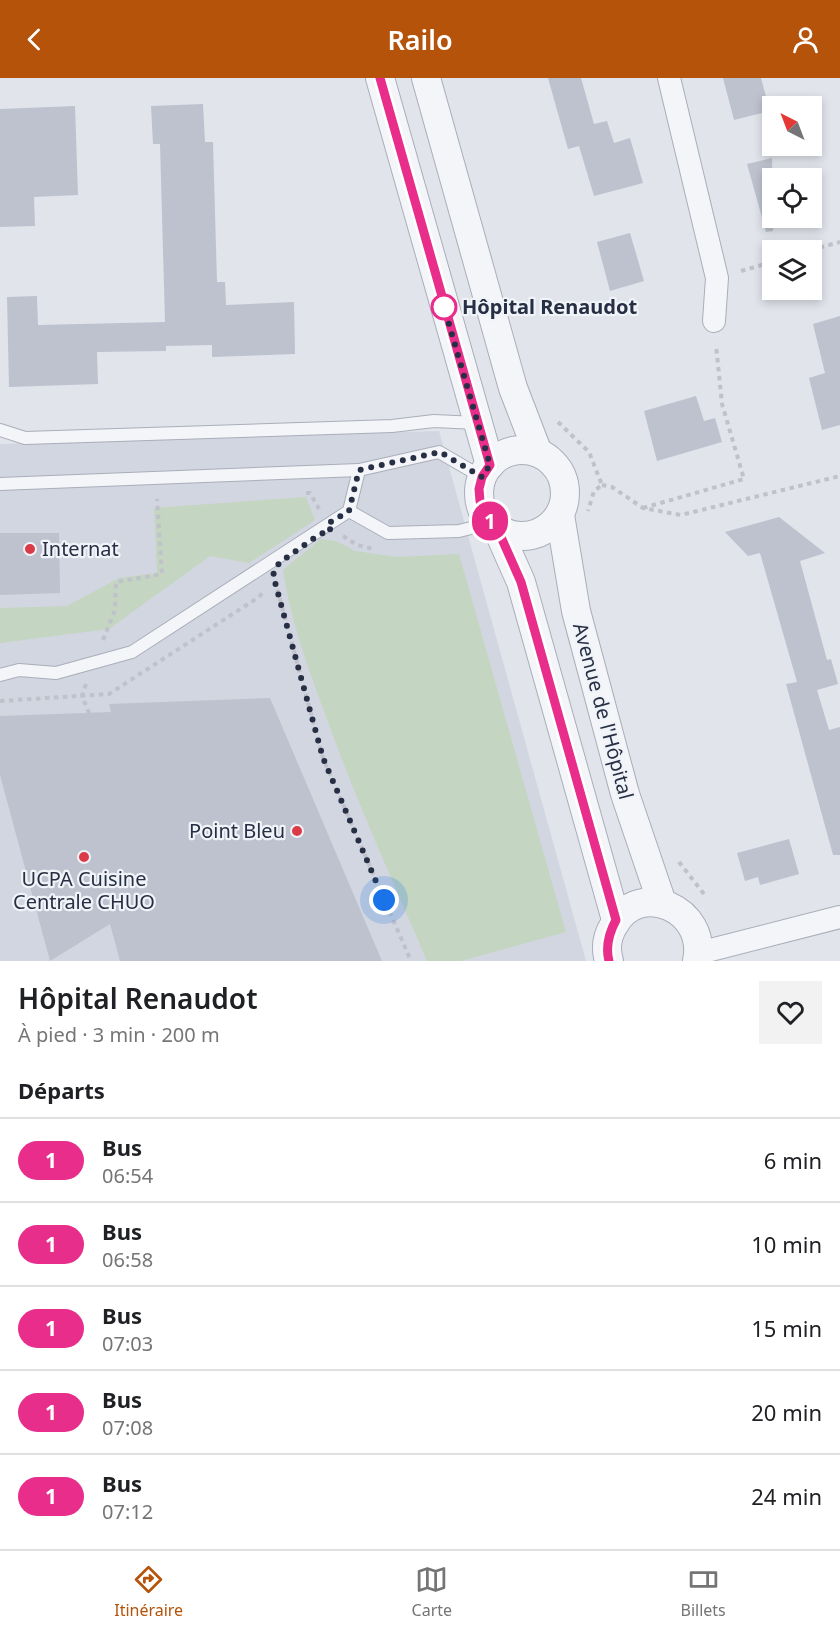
<!DOCTYPE html>
<html lang="fr">
<meta charset="utf-8">
<style>
:root{--surface:#fff;--page:#f2f2f2;--text:#202124;--muted:#757577;--line:#e0e0e0;--accent:#b45309}
body{margin:0;font-family:"Noto Sans",sans-serif;background:var(--page);color:var(--text);height:100vh;display:flex;flex-direction:column;font-size:22px;white-space:nowrap}
*{box-sizing:border-box;margin:0}
p{font-size:20px;color:var(--muted)}
.icon{flex:none;width:33px;height:33px;fill:none;stroke:currentColor;stroke-width:2;stroke-linecap:round;stroke-linejoin:round}
.map{position:relative;height:883px;overflow:hidden}
.panel{display:flex;flex-direction:column;background:var(--surface);flex:1}
.panel>*{flex:none}
.badge{padding:0 12px;border-radius:20px;font-size:21px;line-height:39px}
.needle{width:39px;rotate:318deg}
.buttons{position:absolute;left:762px;top:18px;display:grid;gap:12px}
.buttons a{display:grid;place-items:center;width:60px;height:60px;border-radius:0px;background:var(--surface);box-shadow:0 3px 9px #0003;font-size:30px}
.you{position:absolute;width:30px;height:30px;margin:-15px;border:4px solid #fff;border-radius:50%;background:#1a73e8;box-shadow:0 0 0 9px #1a73e833}
.map>.badge{position:absolute;translate:-50% -50%;box-shadow:0 0 0 3px #fff}
h2{padding:0 18px;font-size:22px;line-height:54px}
.round{display:grid;place-items:center;flex:none;width:63px;height:63px;border-radius:0px;background:var(--page)}
.overview{display:flex;align-items:center;justify-content:space-between;height:102px;padding:0 18px}
h1{font-size:28px;font-weight:600;line-height:45px}
ul{padding:0;list-style:none}
li{display:flex;align-items:center;gap:18px;height:84px;padding:0 18px;border-top:2px solid var(--line)}
li div{flex:1}
li b{display:block;font-size:22px}
li em{font-style:normal}
li .badge{min-width:66px;font-weight:700;text-align:center}
header{display:flex;justify-content:space-between;align-items:center;height:78px;padding:0 18px;background:var(--accent);color:#fff;font-size:27px;font-weight:600}
.tabs{display:flex;justify-content:space-around;align-items:center;height:84px;border-top:2px solid var(--line);background:var(--surface);font-size:16px;color:var(--muted)}
.tabs a{display:grid;justify-items:center;gap:3px}
.tabs .active{color:var(--accent)}
.map>svg:first-child{display:block}
.built{fill:#d2d6e0}
.green{fill:#c4d5c1}
.building{fill:#bdc2ce}
.lines{fill:none;stroke-linecap:round;stroke-linejoin:round}
.service-casing{stroke:#a9aeb9;stroke-width:14}
.minor-casing{stroke:#a9aeb9;stroke-width:24}
.tertiary-casing{stroke:#a9aeb9;stroke-width:30}
.path{stroke:#bfc2ca;stroke-width:4;stroke-dasharray:4.5 4.5;stroke-linecap:butt}
.service{stroke:#f4f5f9;stroke-width:12}
.minor{stroke:#f4f5f9;stroke-width:22}
.tertiary{stroke:#f4f5f9;stroke-width:28}
.line-casing{stroke:#fff;stroke-width:14}
.line{stroke:#e92d8b;stroke-width:9}
.walk{stroke:#272f44;stroke-width:6;stroke-dasharray:0 10.8}
.stop-dot{fill:#fff;stroke:#e92d8b;stroke-width:3}
.poi-dot{fill:#db3b46;stroke:#f0f3f8;stroke-width:2}
.labels{text-anchor:middle;stroke-width:4.5;stroke-linejoin:round;paint-order:stroke}
.stop-label{font-size:20px;font-weight:bold;fill:#272f44;stroke:#f0f3f8;text-anchor:start}
.poi-label{font-size:20px;fill:#272f44;stroke:#f0f3f8;text-anchor:start}
.street-label{font-size:20px;fill:#272f44;stroke:#f0f3f8}
</style>
<header><svg class="icon" aria-label="back" viewBox="0 0 24 24"><path d="M15 5l-7 7 7 7"/></svg>Railo<svg class="icon" aria-label="person" viewBox="0 0 24 24"><circle cx="12" cy="8" r="4"/><path d="M4 21q1-7 8-7t8 7"/></svg></header>
<div class="map">
<svg width="840" height="883" viewBox="0 0 840 883">
<rect width="100%" height="100%" fill="#e1e4eb"/>
<path class="built" d="M 439,353 L 586,883 L 0,883 L 0,366 Z"/>
<g class="green">
<path d="M 306,419 L 315,442 L 249,485 L 210,478 L 109,551 L 0,565 L 0,530 L 67,528 L 119,500 L 157,495 L 154,430 Z"/>
<path d="M 320,461 L 336,463 L 355,473 L 397,479 L 459,476 L 566,854 L 461,883 L 427,883 C 391,799 353,715 322,628 C 306,584 290,539 283,492 C 295,481 308,473 320,461 Z"/>
</g>
<g class="building">
<path d="M 548,0 L 581,0 L 594,46 L 607,43 L 614,65 L 630,60 L 643,105 L 594,118 L 579,68 L 568,71 Z"/>
<path d="M 723,0 L 761,0 L 770,33 L 734,42 Z"/>
<path d="M 203,26 L 205,64 L 213,64 L 217,204 L 225,204 L 226,227 L 294,224 L 295,276 L 212,279 L 212,267 L 166,268 L 166,273 L 97,274 L 98,306 L 9,309 L 7,219 L 37,218 L 38,247 L 165,244 L 160,66 L 153,66 L 151,28 Z"/>
<path d="M 75,28 L 78,117 L 34,119 L 35,148 L 0,149 L 0,31 Z"/>
<path d="M 772,80 L 773,153 L 766,154 L 747,86 Z"/>
<path d="M 630,155 L 644,203 L 610,213 L 597,164 Z"/>
<path d="M 840,238 L 840,347 L 822,352 L 809,300 L 825,295 L 813,246 Z"/>
<path d="M 696,318 L 704,343 L 715,340 L 722,364 L 657,383 L 644,333 Z"/>
<path d="M 779,439 L 825,475 L 800,483 L 827,582 L 831,581 L 838,606 L 817,612 L 829,652 L 840,649 L 840,777 L 833,777 L 786,606 L 797,604 L 760,475 L 748,478 L 725,454 Z"/>
<path d="M 0,455 L 59,455 L 60,515 L 0,517 Z"/>
<path d="M 270,620 L 382,883 L 120,883 L 110,846 L 50,883 L 0,697 L 0,638 L 111,634 L 109,626 Z"/>
<path d="M 789,761 L 799,796 L 760,807 L 758,799 L 745,803 L 737,775 Z"/>
</g>
<g class="lines">
<g class="service-casing">
<g id="service">
<path d="M 0,352 L 25,360 L 392,348 L 434,343 L 477,345"/>
<path d="M 482,399 L 439,374 L 359,392 L 349,433 L 388,455 L 459,453 L 491,445"/>
<path d="M 0,406 L 359,392"/>
<path d="M 0,597 L 19,592 L 56,595 L 132,574 L 349,433"/>
</g>
</g>
<g class="minor-casing">
<g id="minor">
<path d="M 669,0 L 717,200 L 714,243"/>
<path d="M 699,875 L 840,839"/>
</g>
</g>
<g class="tertiary-casing">
<g id="tertiary">
<path d="M 380,0 L 490,387"/>
<path d="M 426,0 L 513,310 L 538,375"/>
<circle cx="522" cy="415" r="43"/>
<path d="M 560,437 L 576,533 L 625,716 L 662,825"/>
<path d="M 497,450 L 521,504 L 616,842"/>
<path d="M 609,883 C 605,870 607,858 614,847 C 639,801 708,831 697,883"/>
</g>
</g>
<g class="path">
<path d="M 811,172 L 840,164"/>
<path d="M 741,193 L 772,184"/>
<path d="M 558,344 L 589,374 L 602,407 L 594,413 L 588,433"/>
<path d="M 602,407 L 612,409 L 643,430 L 681,437 L 840,398"/>
<path d="M 306,415 L 310,415 L 319,431"/>
<path d="M 643,430 L 744,401 L 722,326 L 716,267"/>
<path d="M 343,458 L 357,467 L 374,471"/>
<path d="M 275,503 L 323,680 L 411,883"/>
<path d="M 103,562 L 115,532 L 116,504 L 162,496 L 157,421"/>
<path d="M 86,606 L 82,618 L 141,761"/>
<path d="M 0,623 L 109,616 L 259,519 L 263,514"/>
<path d="M 679,784 L 704,816"/>
</g>
<use href="#service" class="service"/>
<use href="#minor" class="minor"/>
<use href="#tertiary" class="tertiary"/>
</g>
<g class="lines">
<g class="line-casing">
<path id="line" d="M 380,0 L 490,387 L 482,399 L 479,411 L 480,423 L 484,435 L 497,450 L 521,504 L 616,842 C 609,855 605,868 609,883"/>
</g>
<use href="#line" class="line"/>
<path class="walk" d="M 384,822 L 323,680 L 273,497 L 279,485 L 320,456 L 331,453 L 327,446 L 349,433 L 359,392 L 440,374 L 482,399 L 490,387 L 444,229"/>
</g>
<circle class="stop-dot" cx="444" cy="229" r="12"/>
<g class="poi-dot">
<circle cx="30" cy="471" r="6"/>
<circle cx="297" cy="753" r="6"/>
<circle cx="84" cy="779" r="6"/>
</g>
<g class="labels">
<g class="stop-label">
<text x="462" y="236">Hôpital Renaudot</text>
</g>
<g class="poi-label">
<text x="42" y="478">Internat</text>
<text x="285" y="760" text-anchor="end">Point Bleu</text>
<text x="84" y="808" text-anchor="middle">UCPA Cuisine<tspan x="84" dy="23">Centrale CHUO</tspan></text>
</g>
<g class="street-label">
<text transform="translate(603 633) rotate(75)" y="7">Avenue de l'Hôpital</text>
</g>
</g>
</svg>
<div class="buttons">
<a><svg class="needle" viewBox="-14 -14 28 28"><path d="M0-13l5 13h-10z" fill="#e53935"/><path d="M0 13l5-13h-10z" fill="#757577"/></svg></a>
<a><svg class="icon" aria-label="locate" viewBox="0 0 24 24"><circle cx="12" cy="12" r="6"/><path d="M12 2v4M12 18v4M2 12h4M18 12h4"/></svg></a>
<a><svg class="icon" aria-label="layers" viewBox="0 0 24 24"><path d="M12 4l9 5-9 5-9-5zM3 14l9 5 9-5"/></svg></a>
</div>
<div class="you" style="left:384px;top:822px"></div>
<b class="badge" style="left:490px;top:443px;background:#e92d8b;color:#fff">1</b>
</div>
<section class="panel">
<div class="overview"><div><h1>Hôpital Renaudot</h1><p>À pied · 3 min · 200 m</p></div><a class="round"><svg class="icon" aria-label="heart" viewBox="0 0 24 24"><path d="M12 20l-8-8c-3-5 5-10 8-4 3-6 11-1 8 4z"/></svg></a></div>
<h2>Départs</h2>
<ul>
<li><span class="badge" style="background:#e92d8b;color:#fff">1</span><div><b>Bus</b><p>06:54</p></div><em>6 min</em></li>
<li><span class="badge" style="background:#e82e8b;color:#fff">1</span><div><b>Bus</b><p>06:58</p></div><em>10 min</em></li>
<li><span class="badge" style="background:#e92d8b;color:#fff">1</span><div><b>Bus</b><p>07:03</p></div><em>15 min</em></li>
<li><span class="badge" style="background:#e82e8b;color:#fff">1</span><div><b>Bus</b><p>07:08</p></div><em>20 min</em></li>
<li><span class="badge" style="background:#e92d8b;color:#fff">1</span><div><b>Bus</b><p>07:12</p></div><em>24 min</em></li>
</ul>
</section>
<nav class="tabs">
<a class="active"><svg class="icon" aria-label="directions" viewBox="0 0 24 24"><path d="M12 3l9 9-9 9-9-9zM9 14v-3h6M13 9l2 2-2 2"/></svg>Itinéraire</a>
<a><svg class="icon" aria-label="map" viewBox="0 0 24 24"><path d="M3 6l6-2 6 2 6-2v14l-6 2-6-2-6 2zM9 4v14M15 6v14"/></svg>Carte</a>
<a><svg class="icon" aria-label="tickets" viewBox="0 0 24 24"><path d="M3 7h18v10H3zM15 7v10"/></svg>Billets</a>
</nav>
